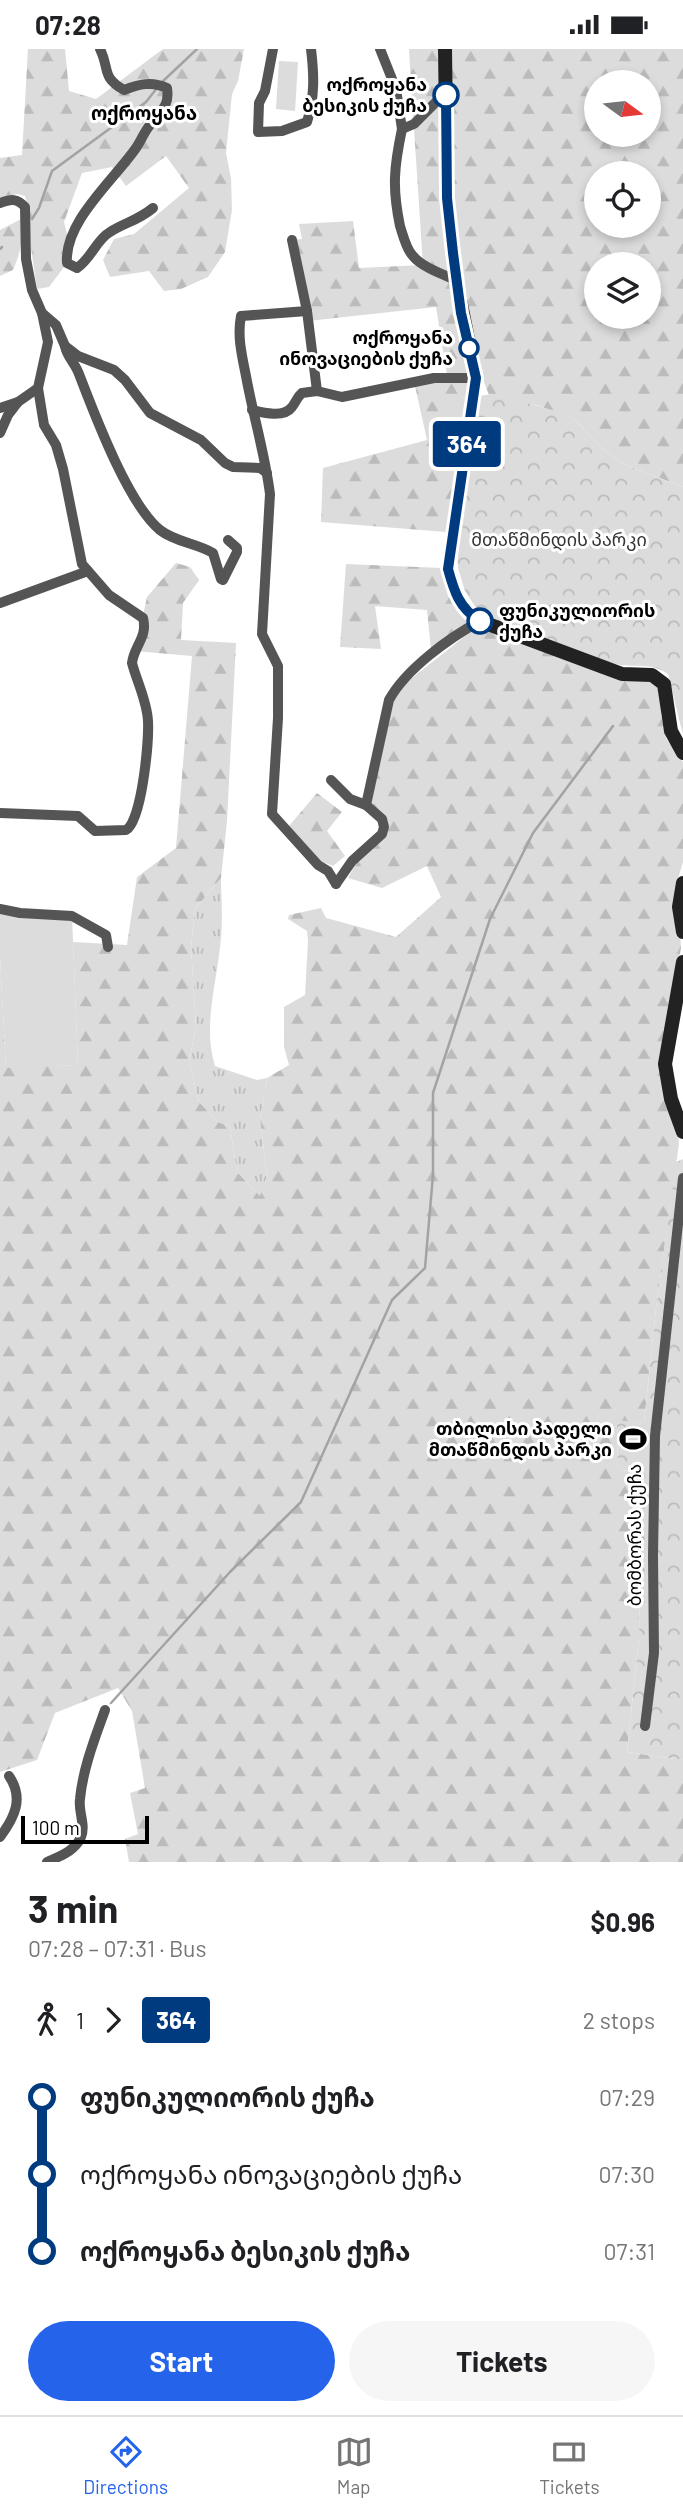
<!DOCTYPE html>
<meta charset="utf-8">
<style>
:root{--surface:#fff;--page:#f6f6f6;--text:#202124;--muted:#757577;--line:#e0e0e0;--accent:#2563eb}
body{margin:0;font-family:Barlow,"Noto Sans Georgian",sans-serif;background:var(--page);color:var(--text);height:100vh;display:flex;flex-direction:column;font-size:26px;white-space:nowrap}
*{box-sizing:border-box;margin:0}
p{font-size:23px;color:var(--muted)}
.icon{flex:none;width:38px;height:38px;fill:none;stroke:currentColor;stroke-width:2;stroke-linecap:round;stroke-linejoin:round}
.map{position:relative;height:1813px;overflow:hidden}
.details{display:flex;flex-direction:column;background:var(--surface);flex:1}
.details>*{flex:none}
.badge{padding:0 14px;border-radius:5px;font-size:24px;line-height:46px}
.needle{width:46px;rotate:105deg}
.fabs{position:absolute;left:584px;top:21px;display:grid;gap:14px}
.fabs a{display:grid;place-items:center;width:77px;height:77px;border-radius:50%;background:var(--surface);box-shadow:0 4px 10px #0003;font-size:35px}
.scale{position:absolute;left:21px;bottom:18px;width:128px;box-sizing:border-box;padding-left:7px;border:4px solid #000;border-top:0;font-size:19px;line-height:24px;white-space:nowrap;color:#000;-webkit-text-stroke:5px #fff;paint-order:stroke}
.map>.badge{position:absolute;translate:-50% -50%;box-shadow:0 0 0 4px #fff}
.legs{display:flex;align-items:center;gap:10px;height:77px;padding:0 28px;font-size:23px}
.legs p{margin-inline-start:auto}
.head{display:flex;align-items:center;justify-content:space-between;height:119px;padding:0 28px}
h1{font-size:38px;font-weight:700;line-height:52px}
.action{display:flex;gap:14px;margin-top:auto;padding:14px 28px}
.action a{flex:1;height:80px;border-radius:42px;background:var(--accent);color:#fff;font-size:28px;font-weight:700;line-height:80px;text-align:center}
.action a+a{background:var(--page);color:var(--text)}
ul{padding:0 28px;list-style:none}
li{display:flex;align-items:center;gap:24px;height:77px;font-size:26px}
li i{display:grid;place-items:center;width:10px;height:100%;margin:0 9px;background:currentColor}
li i::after{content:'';width:18px;height:18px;margin:-9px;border:5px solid;border-radius:50%;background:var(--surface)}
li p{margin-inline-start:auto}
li:first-child i{background:linear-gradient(#0000 50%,currentColor 0)}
li:last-child i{background:linear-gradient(currentColor 50%,#0000 0)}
.status{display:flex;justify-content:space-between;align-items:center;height:49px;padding:0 35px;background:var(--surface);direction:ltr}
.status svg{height:19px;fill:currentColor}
.tab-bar{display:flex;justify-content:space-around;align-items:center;height:98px;border-top:2px solid var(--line);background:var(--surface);font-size:19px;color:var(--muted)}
.tab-bar a{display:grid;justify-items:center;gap:4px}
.tab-bar .current{color:var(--accent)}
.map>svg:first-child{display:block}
.grass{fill:url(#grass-tufts)}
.forest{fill:url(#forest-firs);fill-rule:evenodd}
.park{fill:url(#park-crowns)}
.garden{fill:#dcdcdc}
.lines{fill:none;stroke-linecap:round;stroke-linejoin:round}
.stream{stroke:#a3a3a3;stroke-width:2.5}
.street{stroke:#555;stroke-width:10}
.secondary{stroke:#222;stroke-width:14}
.line-1-casing{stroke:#fff;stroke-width:16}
.line-1{stroke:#003b80;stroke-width:10}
.stop-1-dot{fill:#fff;stroke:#003b80;stroke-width:3.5}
.labels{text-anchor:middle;stroke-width:6;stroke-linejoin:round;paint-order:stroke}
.stop-label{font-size:18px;font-weight:bold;fill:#000;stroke:#fff;text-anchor:end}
.park-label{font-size:18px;fill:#333;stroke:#fff}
.poi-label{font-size:18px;font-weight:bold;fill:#000;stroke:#fff;text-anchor:end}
.street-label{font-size:18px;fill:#000;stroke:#fff}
.neighbourhood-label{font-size:19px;font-weight:bold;fill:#000;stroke:#fff}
</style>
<div class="status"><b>07:28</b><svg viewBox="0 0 49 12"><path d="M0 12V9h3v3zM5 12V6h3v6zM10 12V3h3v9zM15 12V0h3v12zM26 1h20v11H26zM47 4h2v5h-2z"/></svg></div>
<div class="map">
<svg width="683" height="1813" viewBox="0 0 683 1813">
<defs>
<pattern id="grass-tufts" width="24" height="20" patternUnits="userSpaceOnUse" patternTransform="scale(1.75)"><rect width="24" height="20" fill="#dcdcdc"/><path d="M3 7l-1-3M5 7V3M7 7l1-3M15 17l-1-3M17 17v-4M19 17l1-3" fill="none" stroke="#bbb"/></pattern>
<pattern id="forest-firs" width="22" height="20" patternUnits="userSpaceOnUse" patternTransform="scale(1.75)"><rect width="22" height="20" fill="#dcdcdc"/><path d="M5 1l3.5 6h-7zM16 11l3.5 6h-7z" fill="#bbb"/></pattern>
<pattern id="park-crowns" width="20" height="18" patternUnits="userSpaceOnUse" patternTransform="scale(1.75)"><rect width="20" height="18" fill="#dcdcdc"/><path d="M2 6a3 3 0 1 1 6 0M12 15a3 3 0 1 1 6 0" fill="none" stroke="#bbb"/></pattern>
</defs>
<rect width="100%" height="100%" fill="#fff"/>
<path class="grass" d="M 221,829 C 221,848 223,869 221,888 C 218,931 202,975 215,1017 L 257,1031 L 267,1029 L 260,1070 L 267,1126 L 261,1148 L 237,1123 L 230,1078 L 218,1073 L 199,1053 L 189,1013 L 196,977 L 191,898 L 195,860 Z"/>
<g class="forest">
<path d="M 28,0 L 65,0 L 69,42 L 96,50 L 163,0 L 244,0 L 238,32 L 232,45 L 226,104 L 231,129 L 232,161 L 225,203 L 208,228 L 181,240 L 164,242 L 149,222 L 110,228 L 103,211 L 114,190 L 134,185 L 189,139 L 166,107 L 126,137 L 112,118 L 82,124 L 64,173 L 69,193 L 67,214 L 49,238 L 37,240 L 31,199 L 29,161 L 25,147 L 17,145 L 0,149 L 0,109 L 22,106 Z"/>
<path d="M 409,0 L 439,0 L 440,44 L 413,69 Z"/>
<path d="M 450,0 L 683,0 L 683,438 L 621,414 L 600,397 L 574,370 L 539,357 L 489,346 L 477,315 L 460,231 L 454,148 ZM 597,33 L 649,33 L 649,86 L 597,86 ZM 597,124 L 649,124 L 649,177 L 597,177 ZM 597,215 L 649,215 L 649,268 L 597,268 Z"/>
<path d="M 439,55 L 443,173 L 452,248 L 471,324 L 447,326 L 436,258 L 308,272 L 292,191 L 302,190 L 299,175 L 353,172 L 359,219 L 423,216 L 414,80 Z"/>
<path d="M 23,169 C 23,188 21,203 13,221 L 0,227 L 0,181 Z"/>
<path d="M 435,332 L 468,333 L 469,336 L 446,483 L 321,473 L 323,419 L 427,391 L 415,337 Z"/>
<path d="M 176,514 L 190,518 L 199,531 L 183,554 L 181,591 L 236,594 L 227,772 L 221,829 L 195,860 L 191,898 L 196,977 L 189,1013 L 199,1053 L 218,1073 L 230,1078 L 237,1123 L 260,1147 L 267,1126 L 260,1070 L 267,1029 L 289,1016 L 284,998 L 284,958 L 305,946 L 308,892 L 307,882 L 288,870 L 289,866 L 321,859 L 326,869 L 396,888 L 441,848 L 427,817 L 382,839 L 348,829 L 357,813 L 388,781 L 371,755 L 394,649 L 402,637 L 479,576 L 558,605 L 619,631 L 649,632 L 658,637 L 661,647 L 661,665 L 666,689 L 683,713 L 683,813 L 677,833 L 681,899 L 666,985 L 679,1095 L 656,1259 L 644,1374 L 617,1372 L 618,1421 L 641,1422 L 639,1588 L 627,1703 L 683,1711 L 683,1813 L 129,1813 L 125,1790 L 138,1785 L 130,1744 L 145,1739 L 132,1662 L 118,1639 L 55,1664 L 37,1711 L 0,1723 L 0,909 L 6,1018 L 78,1016 L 73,893 L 127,896 L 137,828 L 176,799 L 192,607 L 135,602 L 147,548 Z"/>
<path d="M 346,515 L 442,519 L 448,547 L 468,575 L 431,601 L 427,561 L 375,557 L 381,600 L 340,598 Z"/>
<path d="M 317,744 L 342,763 L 327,782 L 345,807 L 333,817 L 320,812 L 289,777 Z"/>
</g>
<g class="park">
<path d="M 493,345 L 556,362 L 574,370 L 600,397 L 621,414 L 683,438 L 683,686 L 668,625 C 648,612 639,620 615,615 L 502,578 L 480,565 L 465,542 L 458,519 L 457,502 L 477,347 Z"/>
<path d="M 683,1110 L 683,1711 L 627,1703 L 639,1588 L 641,1422 L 618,1421 L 617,1371 L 644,1374 L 656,1259 L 676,1113 Z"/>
</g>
<g class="garden">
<path d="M 279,12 L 298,13 L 295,62 L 276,60 Z"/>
<path d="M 0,860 L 72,867 L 78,1016 L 6,1019 L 0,909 Z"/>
<path d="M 626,1376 L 642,1377 L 641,1404 L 625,1403 Z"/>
</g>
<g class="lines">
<g class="stream">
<path d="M 161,34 L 197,0"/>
<path d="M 32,170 L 39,159 L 52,122 L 146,53 L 157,39"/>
<path d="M 0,200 L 2,198"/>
<path d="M 111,1654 L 230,1523 L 301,1453 L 392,1251 L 425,1219 L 433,1126 L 433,1044 L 490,870 L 533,784 L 613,677"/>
</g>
<g class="street">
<path d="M 100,0 C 110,20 101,28 124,41 C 139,35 152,32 167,39 C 170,58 160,62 150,76 C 144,83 141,92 136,99 C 113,132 64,173 67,214 L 77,219 C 91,210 96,191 110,183 C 126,173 137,172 153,159"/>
<path d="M 273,0 L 265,42 L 259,54 L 258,83 L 282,82 L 307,73 C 315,48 314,25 311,0"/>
<path d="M 380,0 L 396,40 L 402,80 L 414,75 L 446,43"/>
<path d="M 402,80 C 394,118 392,139 400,177 C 403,186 406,200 413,207 C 422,218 442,225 456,231"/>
<path d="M 0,154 C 11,150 17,149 25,158 L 26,210 L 32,241 L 42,264 L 56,276 L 65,297 L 78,307 L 114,321 L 125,331 L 150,364 L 201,391 L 225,414 L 233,418 L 260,419 L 267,424"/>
<path d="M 292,191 L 307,262 L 317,342"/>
<path d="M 307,262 L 241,267 C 237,287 242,307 246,327 C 253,366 265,405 270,445 L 262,585 L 278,617 L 278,669 L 272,765 L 318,816 L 328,822 L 336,835"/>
<path d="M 65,297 C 67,308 75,314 79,325 C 94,364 128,455 160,481 C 175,493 196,494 213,504 L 221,530 L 223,531 L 237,503 L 237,499 L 228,491"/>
<path d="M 0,359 L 18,353"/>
<path d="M 252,361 C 264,364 284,369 292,358 C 296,353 297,348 302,344 L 317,342 L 342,348 L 434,329 L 476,329"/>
<path d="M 0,384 L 8,366 L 18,353 L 38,339 L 48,293 L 42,264"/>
<path d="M 0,554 L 88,522"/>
<path d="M 331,731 L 350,750 L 366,756 L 382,770 L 384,778 L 382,785 L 352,812 L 336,835"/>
<path d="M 366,756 L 389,651 C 406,620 449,589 480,572"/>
<path d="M 0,764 L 78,767 L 95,782 L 126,781 C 142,772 149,692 148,672 C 147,652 137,633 132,614 C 134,597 148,588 143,569 L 109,546 L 82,515 L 63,420 L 56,396 L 44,376 L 38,339"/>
<path d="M 0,860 L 20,864 L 72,867 L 106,886 L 108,898"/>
<path d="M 645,1677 L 654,1604 L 653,1507 L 655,1387 L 683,1129"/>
<path d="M 0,1788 C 15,1768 24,1749 9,1727"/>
<path d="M 47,1813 C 60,1807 75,1802 81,1788 C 86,1776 78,1762 80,1750 C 83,1719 95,1689 105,1661"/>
</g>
<g class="secondary">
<path d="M 445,0 L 447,149 L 456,231 L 476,329 L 448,520 C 454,542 459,559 480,572 L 622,625 L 652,626 L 664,635 L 671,682 L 683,704"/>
<path d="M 683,834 L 679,858 L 683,883"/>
<path d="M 683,913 L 665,1015 L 671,1050 L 683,1083"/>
</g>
</g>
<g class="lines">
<g class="line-1-casing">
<path id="line-1" d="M 446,46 L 447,149 L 453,204 L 461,264 L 476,329 L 448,520 C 454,542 459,559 480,572"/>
</g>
<use href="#line-1" class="line-1"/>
</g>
<defs>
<g id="stadium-bare" transform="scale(2.1)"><path d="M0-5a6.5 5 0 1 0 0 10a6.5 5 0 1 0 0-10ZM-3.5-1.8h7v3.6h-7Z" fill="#000" stroke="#fff" stroke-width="2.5" paint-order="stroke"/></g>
</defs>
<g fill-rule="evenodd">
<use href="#stadium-bare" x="633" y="1390"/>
</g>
<g class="stop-1-dot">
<circle cx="446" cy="46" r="12"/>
<circle cx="469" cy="299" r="9"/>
<circle cx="480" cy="572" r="12"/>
</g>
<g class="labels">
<g class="stop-label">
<text x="427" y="42">ოქროყანა<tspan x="427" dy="21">ბესიკის ქუჩა</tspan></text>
<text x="453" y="295">ოქროყანა<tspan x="453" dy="21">ინოვაციების ქუჩა</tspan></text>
<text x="499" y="568" text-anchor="start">ფუნიკულიორის<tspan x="499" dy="21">ქუჩა</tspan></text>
</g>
<g class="park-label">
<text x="559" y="497">მთაწმინდის პარკი</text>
</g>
<g class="poi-label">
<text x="612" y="1386">თბილისი პადელი<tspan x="612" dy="21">მთაწმინდის პარკი</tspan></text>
</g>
<g class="street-label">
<text transform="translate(635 1486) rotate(-90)" y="6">ბომბორას ქუჩა</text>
</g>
<g class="neighbourhood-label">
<text x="144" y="71">ოქროყანა</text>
</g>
</g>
</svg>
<div class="fabs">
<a><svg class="needle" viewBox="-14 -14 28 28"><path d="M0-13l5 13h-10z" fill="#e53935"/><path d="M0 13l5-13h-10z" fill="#757577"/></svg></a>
<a><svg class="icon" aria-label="locate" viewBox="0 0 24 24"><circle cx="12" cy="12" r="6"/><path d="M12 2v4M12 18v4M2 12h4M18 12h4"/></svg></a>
<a><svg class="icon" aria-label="layers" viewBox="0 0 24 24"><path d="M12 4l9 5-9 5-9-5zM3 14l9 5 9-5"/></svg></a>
</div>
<div class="scale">100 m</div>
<b class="badge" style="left:467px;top:395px;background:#003b80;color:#fff">364</b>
</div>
<section class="details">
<div class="head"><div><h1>3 min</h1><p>07:28 – 07:31 · Bus</p></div><b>$0.96</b></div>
<div class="legs"><svg class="icon" aria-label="walk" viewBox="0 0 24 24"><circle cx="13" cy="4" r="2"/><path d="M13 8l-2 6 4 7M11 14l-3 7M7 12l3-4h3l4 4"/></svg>1<svg class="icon" aria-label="forward" viewBox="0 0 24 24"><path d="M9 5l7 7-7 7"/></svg><b class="badge" style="background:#003b80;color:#fff">364</b><p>2 stops</p></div>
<ul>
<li><i style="color:#003b80"></i><b>ფუნიკულიორის ქუჩა</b><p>07:29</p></li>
<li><i style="color:#003b80"></i><span>ოქროყანა ინოვაციების ქუჩა</span><p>07:30</p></li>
<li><i style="color:#003b80"></i><b>ოქროყანა ბესიკის ქუჩა</b><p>07:31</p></li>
</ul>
<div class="action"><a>Start</a><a>Tickets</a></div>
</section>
<nav class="tab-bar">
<a class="current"><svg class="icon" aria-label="directions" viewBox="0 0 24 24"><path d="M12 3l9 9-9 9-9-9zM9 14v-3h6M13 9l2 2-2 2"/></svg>Directions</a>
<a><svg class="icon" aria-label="map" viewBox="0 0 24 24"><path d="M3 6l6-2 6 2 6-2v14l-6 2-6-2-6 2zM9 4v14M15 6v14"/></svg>Map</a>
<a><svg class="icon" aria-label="tickets" viewBox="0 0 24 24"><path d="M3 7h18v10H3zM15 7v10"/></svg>Tickets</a>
</nav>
